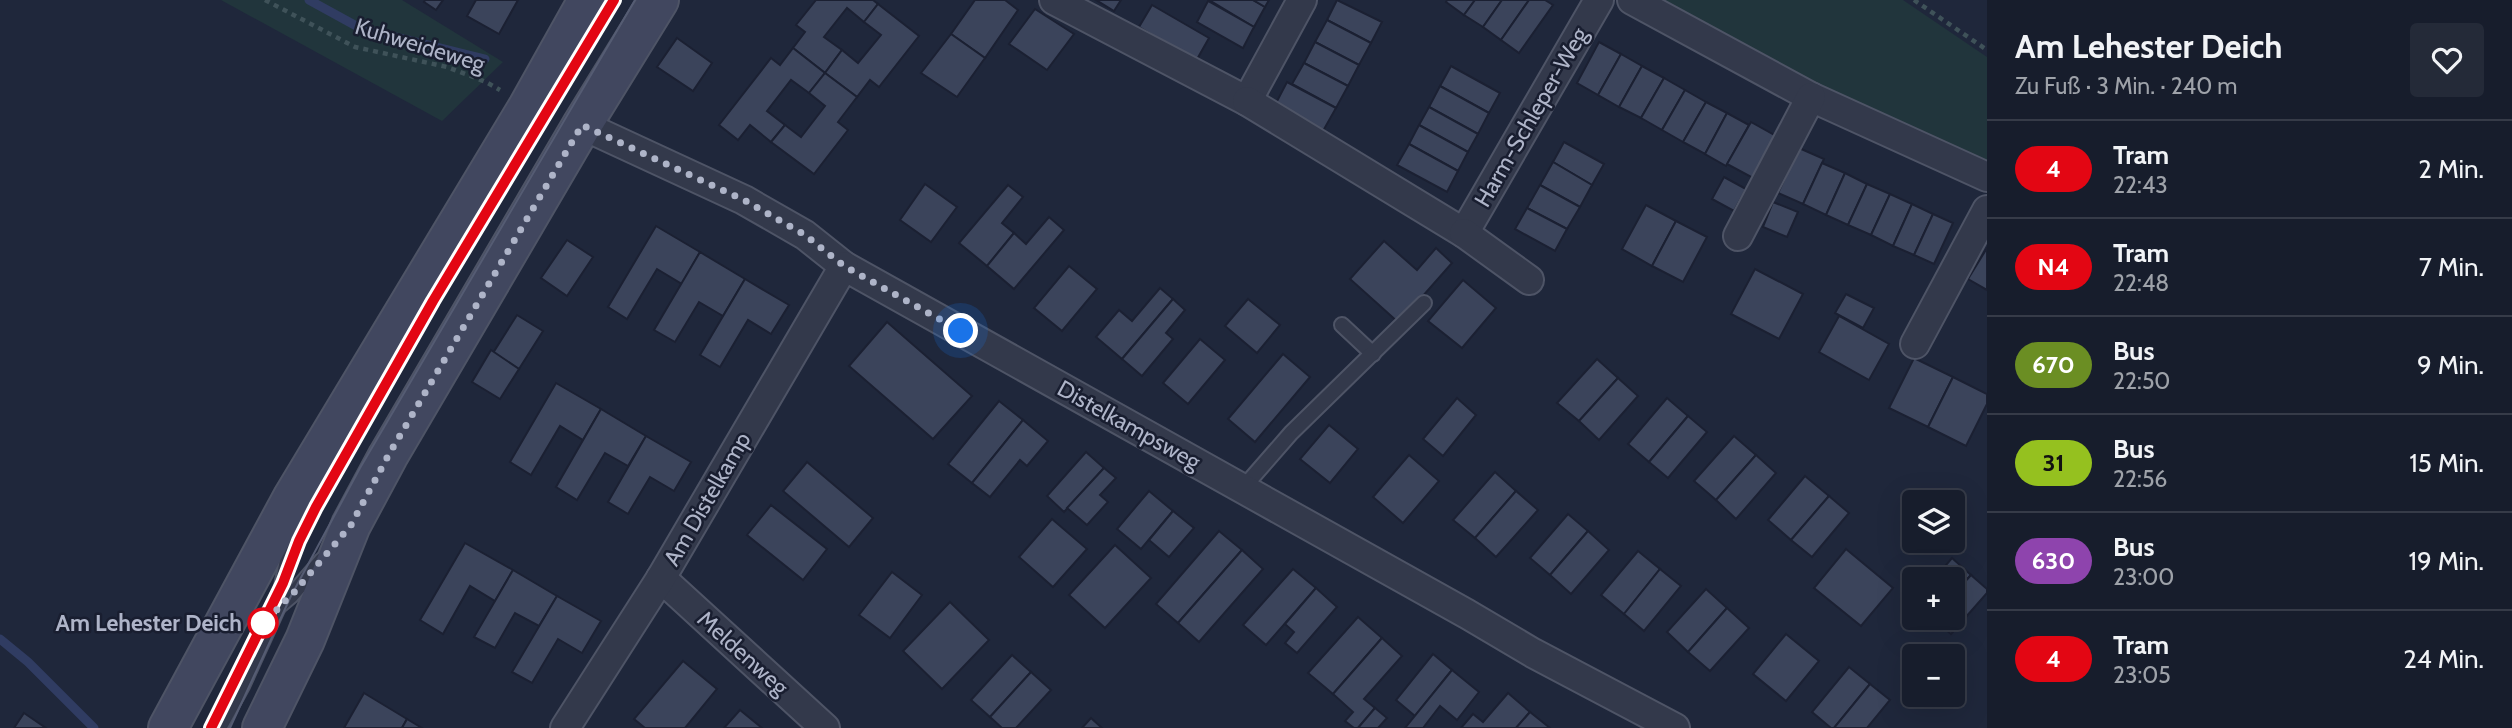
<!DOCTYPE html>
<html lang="de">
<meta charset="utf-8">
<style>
:root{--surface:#171d2c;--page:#242a38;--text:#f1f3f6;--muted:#9ea2a9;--line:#363b48}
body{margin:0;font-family:Cabin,sans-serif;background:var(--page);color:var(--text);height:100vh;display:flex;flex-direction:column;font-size:26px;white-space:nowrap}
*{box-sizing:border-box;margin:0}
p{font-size:23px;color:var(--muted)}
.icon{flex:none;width:38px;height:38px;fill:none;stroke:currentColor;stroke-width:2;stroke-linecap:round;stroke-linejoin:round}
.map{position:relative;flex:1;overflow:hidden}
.details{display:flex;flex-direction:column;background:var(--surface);width:525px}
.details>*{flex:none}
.badge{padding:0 14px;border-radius:23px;font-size:24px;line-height:46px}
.buttons{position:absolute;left:1902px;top:490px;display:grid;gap:14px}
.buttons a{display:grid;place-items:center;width:63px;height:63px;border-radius:7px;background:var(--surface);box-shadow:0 7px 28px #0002,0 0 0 2px var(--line);font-size:35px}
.you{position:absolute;width:35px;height:35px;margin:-18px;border:5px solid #fff;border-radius:50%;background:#1a73e8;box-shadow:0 0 0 10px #1a73e833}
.map>.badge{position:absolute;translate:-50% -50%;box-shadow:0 0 0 4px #fff}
.round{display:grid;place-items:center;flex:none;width:74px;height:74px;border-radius:7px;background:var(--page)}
.overview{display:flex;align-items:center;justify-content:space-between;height:119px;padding:0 28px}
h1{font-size:33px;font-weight:700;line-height:52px}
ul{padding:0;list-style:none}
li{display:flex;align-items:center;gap:21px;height:98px;padding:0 28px;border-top:2px solid var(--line)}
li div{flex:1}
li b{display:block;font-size:26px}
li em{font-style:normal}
li .badge{min-width:77px;font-weight:700;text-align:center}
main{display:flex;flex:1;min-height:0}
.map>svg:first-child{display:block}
.green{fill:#21353c}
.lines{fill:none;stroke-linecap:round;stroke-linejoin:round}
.stream{stroke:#303c62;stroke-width:9}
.building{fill:#3b445b;stroke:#1b2032;stroke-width:2}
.lane-casing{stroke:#4e5466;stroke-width:18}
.street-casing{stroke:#4e5466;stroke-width:32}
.secondary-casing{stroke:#4e5466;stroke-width:42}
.path{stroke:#3f5259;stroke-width:4.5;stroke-dasharray:5 5;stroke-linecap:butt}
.lane{stroke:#33394b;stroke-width:14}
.street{stroke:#33394b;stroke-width:28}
.secondary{stroke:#41475f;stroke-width:38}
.tram{stroke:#555c73;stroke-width:2}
.line-casing{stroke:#fff;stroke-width:16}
.line{stroke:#e30613;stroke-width:10}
.walk{stroke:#aeb4c8;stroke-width:7;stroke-dasharray:0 12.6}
.stop-dot{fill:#fff;stroke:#e30613;stroke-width:3.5}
.labels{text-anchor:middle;stroke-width:5;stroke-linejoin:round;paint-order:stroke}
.street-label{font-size:23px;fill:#aeb4c8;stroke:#191e30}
.stop-label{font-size:23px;font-weight:bold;fill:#aeb4c8;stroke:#191e30;text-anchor:end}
</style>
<main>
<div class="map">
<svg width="1987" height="728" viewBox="0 0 1987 728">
<rect width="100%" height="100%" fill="#1f273b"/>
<g class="green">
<path d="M 221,0 L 402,0 L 503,62 L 442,121 Z"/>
<path d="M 1658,0 L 1903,0 L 1987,57 L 1987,161 L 1809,82 Z"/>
</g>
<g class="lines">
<g class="stream">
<path d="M 309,0 L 360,28 L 485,59"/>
<path d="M 0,639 L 28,662 L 94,728"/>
</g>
</g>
<g class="building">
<path d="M 425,0 L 443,0 L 436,10 L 424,2 Z"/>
<path d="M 476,0 L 518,0 L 499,34 L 467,16 Z"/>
<path d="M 816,0 L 873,0 L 878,4 L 864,22 L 847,8 L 824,37 L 842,50 L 825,73 L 793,48 L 805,32 L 796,25 Z"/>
<path d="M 975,0 L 1005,0 L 1018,10 L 985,58 L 951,34 Z"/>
<path d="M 1096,0 L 1121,0 L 1114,11 Z"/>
<path d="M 1209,0 L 1253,0 L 1265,7 L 1254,27 Z"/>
<path d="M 1253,0 L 1269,0 L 1265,7 Z"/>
<path d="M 1337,0 L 1382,22 L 1371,43 L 1327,20 Z"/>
<path d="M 1447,0 L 1475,0 L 1464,15 L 1446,2 Z"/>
<path d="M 1475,0 L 1502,0 L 1483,27 L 1464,15 Z"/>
<path d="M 1502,0 L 1529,0 L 1501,40 L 1483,27 Z"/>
<path d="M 1529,0 L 1545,0 L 1553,5 L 1519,53 L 1501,40 Z"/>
<path d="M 1208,1 L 1254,27 L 1243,48 L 1197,22 Z"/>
<path d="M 878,4 L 919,36 L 879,87 L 870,80 L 857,97 L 825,73 L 842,50 L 858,63 L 881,35 L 864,22 Z"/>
<path d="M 1152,5 L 1209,38 L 1196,61 L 1139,27 Z"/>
<path d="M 1035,9 L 1074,34 L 1047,70 L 1009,44 Z"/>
<path d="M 1327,20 L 1371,43 L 1359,65 L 1315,42 Z"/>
<path d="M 951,34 L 985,58 L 957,97 L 921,73 Z"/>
<path d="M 677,38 L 712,63 L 693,91 L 657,67 Z"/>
<path d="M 1315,42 L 1359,65 L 1348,86 L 1304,63 Z"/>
<path d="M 1599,42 L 1621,54 L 1598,95 L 1577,83 Z"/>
<path d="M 793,48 L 825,73 L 809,93 L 791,80 L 767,111 L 785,125 L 771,142 L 750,125 L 738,140 L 719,125 L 771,58 L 780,65 Z"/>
<path d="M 1621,54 L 1642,66 L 1619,107 L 1598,95 Z"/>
<path d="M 1304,63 L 1348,86 L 1336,108 L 1292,84 Z"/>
<path d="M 1451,66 L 1500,93 L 1489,113 L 1440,86 Z"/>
<path d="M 1642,66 L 1664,78 L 1641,118 L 1619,107 Z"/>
<path d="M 825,73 L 857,97 L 838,122 L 848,130 L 814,174 L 771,142 L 785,125 L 801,137 L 825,106 L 809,93 Z"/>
<path d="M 1664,78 L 1685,90 L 1662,130 L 1641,118 Z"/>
<path d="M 1287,82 L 1336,108 L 1323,131 L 1275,105 Z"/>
<path d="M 1440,86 L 1489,113 L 1478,134 L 1429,107 Z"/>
<path d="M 1685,90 L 1706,102 L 1683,142 L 1662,130 Z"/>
<path d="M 1706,102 L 1727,113 L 1705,154 L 1683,142 Z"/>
<path d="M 1429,107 L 1478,134 L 1468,152 L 1419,125 Z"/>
<path d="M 1727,113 L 1749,125 L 1726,166 L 1705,154 Z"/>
<path d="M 1751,122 L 1776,136 L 1753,178 L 1727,164 Z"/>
<path d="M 1419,125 L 1468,152 L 1458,171 L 1409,144 Z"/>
<path d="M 1564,142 L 1604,164 L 1592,185 L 1553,162 Z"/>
<path d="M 1409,144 L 1458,171 L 1447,192 L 1397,165 Z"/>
<path d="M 1799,148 L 1824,159 L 1803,204 L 1778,193 Z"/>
<path d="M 1553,162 L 1592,185 L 1580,207 L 1540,185 Z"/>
<path d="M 1822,163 L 1845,173 L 1826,215 L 1803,204 Z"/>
<path d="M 1845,173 L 1867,184 L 1848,225 L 1826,215 Z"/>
<path d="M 1724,177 L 1746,189 L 1734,211 L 1712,199 Z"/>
<path d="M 925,184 L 957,207 L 931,242 L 900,220 Z"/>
<path d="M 1867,184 L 1890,194 L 1871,235 L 1848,225 Z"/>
<path d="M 1008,185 L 1023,197 L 1002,223 L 1014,233 L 987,266 L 959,243 Z"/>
<path d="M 1540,185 L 1580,207 L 1567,229 L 1527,208 Z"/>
<path d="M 1890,194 L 1912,204 L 1893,246 L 1871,235 Z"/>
<path d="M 1773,202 L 1798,212 L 1787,237 L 1763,227 Z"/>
<path d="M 1912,204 L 1933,214 L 1914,255 L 1893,246 Z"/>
<path d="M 1646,205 L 1676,221 L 1652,266 L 1622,249 Z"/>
<path d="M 1527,208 L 1567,229 L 1555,251 L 1515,229 Z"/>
<path d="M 1933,214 L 1953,223 L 1934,264 L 1914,255 Z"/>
<path d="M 1049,217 L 1064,230 L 1014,289 L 987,266 L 1014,233 L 1026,244 Z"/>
<path d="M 1676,221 L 1707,237 L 1683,282 L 1652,266 Z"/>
<path d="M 656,226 L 700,252 L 682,284 L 657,269 L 627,319 L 608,307 Z"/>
<path d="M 567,240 L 593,257 L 567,296 L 541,278 Z"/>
<path d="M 1384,241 L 1417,270 L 1436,248 L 1452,263 L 1399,323 L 1350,279 Z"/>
<path d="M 1987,248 L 1987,290 L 1968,279 Z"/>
<path d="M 700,252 L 745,279 L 723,316 L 699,302 L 675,342 L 654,330 Z"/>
<path d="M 1069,266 L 1097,289 L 1062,331 L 1034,308 Z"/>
<path d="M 1755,269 L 1803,294 L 1779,339 L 1731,314 Z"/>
<path d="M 745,279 L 789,305 L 771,334 L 748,320 L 720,367 L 700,355 Z"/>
<path d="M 1463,280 L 1496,308 L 1462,348 L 1428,321 Z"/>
<path d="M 1160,288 L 1173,299 L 1122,359 L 1096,337 L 1119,310 L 1132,321 Z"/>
<path d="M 1846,294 L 1874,308 L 1863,328 L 1835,313 Z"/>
<path d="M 1173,299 L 1185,310 L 1166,333 L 1173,339 L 1142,376 L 1122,359 Z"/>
<path d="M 1248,299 L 1280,325 L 1257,353 L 1225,326 Z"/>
<path d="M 517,315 L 543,331 L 519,369 L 493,353 Z"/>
<path d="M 1839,316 L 1889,344 L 1869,380 L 1819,352 Z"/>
<path d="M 887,322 L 972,396 L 933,439 L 849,366 Z"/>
<path d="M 1200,339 L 1225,360 L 1188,404 L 1163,383 Z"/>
<path d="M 491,350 L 519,369 L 500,399 L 472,382 Z"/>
<path d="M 1283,354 L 1310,377 L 1255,442 L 1228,419 Z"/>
<path d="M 1914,358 L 1953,377 L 1928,427 L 1889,408 Z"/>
<path d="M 1597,359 L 1618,378 L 1579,421 L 1557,403 Z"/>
<path d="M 1953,377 L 1987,394 L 1987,404 L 1966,446 L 1928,427 Z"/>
<path d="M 1618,378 L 1638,396 L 1599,440 L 1579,421 Z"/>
<path d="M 556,383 L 601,409 L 583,440 L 560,426 L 531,475 L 510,462 Z"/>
<path d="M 1457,398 L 1476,415 L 1443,456 L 1423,439 Z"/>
<path d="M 1667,398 L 1688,416 L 1649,462 L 1628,444 Z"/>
<path d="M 999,401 L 1023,420 L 972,483 L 948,464 Z"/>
<path d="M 601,409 L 646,436 L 628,466 L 605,453 L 577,500 L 556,487 Z"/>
<path d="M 1688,416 L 1707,432 L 1668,478 L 1649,462 Z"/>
<path d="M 1023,420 L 1048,441 L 1027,466 L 1020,460 L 990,497 L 972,483 Z"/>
<path d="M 1329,425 L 1358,449 L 1330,483 L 1300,459 Z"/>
<path d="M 646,436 L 691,462 L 674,491 L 650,477 L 628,514 L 608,502 Z"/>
<path d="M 1734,436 L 1756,455 L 1716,500 L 1694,481 Z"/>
<path d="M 1086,452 L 1104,468 L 1064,512 L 1047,496 Z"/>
<path d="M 1409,455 L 1439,481 L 1403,523 L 1373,497 Z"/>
<path d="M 1756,455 L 1776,473 L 1736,519 L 1716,500 Z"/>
<path d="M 807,462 L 873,518 L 849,547 L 783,491 Z"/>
<path d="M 1104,468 L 1116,478 L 1100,495 L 1108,502 L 1087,525 L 1067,508 Z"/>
<path d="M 1495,472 L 1516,491 L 1475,538 L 1453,520 Z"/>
<path d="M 1805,476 L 1829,496 L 1791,540 L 1768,520 Z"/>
<path d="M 1149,491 L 1173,511 L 1141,549 L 1117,529 Z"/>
<path d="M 1516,491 L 1538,510 L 1496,557 L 1475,538 Z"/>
<path d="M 1829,496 L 1849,513 L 1812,557 L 1791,540 Z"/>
<path d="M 771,505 L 827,549 L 803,580 L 747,535 Z"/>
<path d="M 1173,511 L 1194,528 L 1169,557 L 1149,540 Z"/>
<path d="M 1568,514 L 1588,531 L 1550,575 L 1530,558 Z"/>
<path d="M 1052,519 L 1087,549 L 1053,587 L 1019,557 Z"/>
<path d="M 1219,531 L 1242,550 L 1178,623 L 1156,604 Z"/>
<path d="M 1588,531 L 1609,550 L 1571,594 L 1550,575 Z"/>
<path d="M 465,543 L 513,570 L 495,601 L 470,586 L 443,634 L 420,620 Z"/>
<path d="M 1115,545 L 1151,578 L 1105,628 L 1069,595 Z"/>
<path d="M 1846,549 L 1893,588 L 1861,626 L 1814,588 Z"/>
<path d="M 1242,550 L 1263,569 L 1199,642 L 1178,623 Z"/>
<path d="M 1638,551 L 1660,569 L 1624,614 L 1601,595 Z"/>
<path d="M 1952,558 L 1971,575 L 1953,595 L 1953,579 L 1934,579 Z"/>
<path d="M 1293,569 L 1316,588 L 1266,645 L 1243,625 Z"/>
<path d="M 1660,569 L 1681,586 L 1644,631 L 1624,614 Z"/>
<path d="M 513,570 L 557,596 L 539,626 L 515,613 L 495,648 L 474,637 Z"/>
<path d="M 892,572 L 922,595 L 890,638 L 859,615 Z"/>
<path d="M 1971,575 L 1987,589 L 1987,593 L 1951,634 L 1933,618 L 1953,618 L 1953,595 Z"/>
<path d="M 1316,588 L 1337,607 L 1297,653 L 1285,643 L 1294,632 L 1285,624 Z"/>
<path d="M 1706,589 L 1727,608 L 1688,652 L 1667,632 Z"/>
<path d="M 557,596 L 601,621 L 582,653 L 558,639 L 532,683 L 512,672 Z"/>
<path d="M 950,602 L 989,640 L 942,689 L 903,651 Z"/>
<path d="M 1727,608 L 1749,628 L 1710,671 L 1688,652 Z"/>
<path d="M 1358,617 L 1382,638 L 1333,694 L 1308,673 Z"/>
<path d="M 1786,634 L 1819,661 L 1786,701 L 1753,674 Z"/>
<path d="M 1382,638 L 1402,656 L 1364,699 L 1375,708 L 1358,728 L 1354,728 L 1345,721 L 1353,712 L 1333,694 Z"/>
<path d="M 1433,654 L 1452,670 L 1415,716 L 1396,700 Z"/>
<path d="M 1012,655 L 1031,672 L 990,717 L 971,700 Z"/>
<path d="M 683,661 L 717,689 L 685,728 L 645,728 L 634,719 Z"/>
<path d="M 1849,667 L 1870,684 L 1834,728 L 1831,728 L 1812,712 Z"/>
<path d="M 1452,670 L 1479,692 L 1457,720 L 1440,706 L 1423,728 L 1405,728 Z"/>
<path d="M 1031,672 L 1051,690 L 1016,728 L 1002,728 L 990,717 Z"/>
<path d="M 1870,684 L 1890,700 L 1867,728 L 1834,728 Z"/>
<path d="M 364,693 L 407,719 L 402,728 L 344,728 Z"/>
<path d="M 1508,693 L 1530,712 L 1516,728 L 1461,728 L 1473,714 L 1483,722 Z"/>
<path d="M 1375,708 L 1387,718 L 1378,728 L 1358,728 Z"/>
<path d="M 740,710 L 762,728 L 724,728 Z"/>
<path d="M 1530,712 L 1550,728 L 1516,728 Z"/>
<path d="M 24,713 L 46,728 L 14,728 Z"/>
<path d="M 1091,718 L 1102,728 L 1082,728 Z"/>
<path d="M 407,719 L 422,728 L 402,728 Z"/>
</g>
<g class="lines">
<g class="lane-casing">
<g id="lane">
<path d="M 1342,325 L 1373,354"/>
<path d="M 1243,488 L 1291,433 L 1424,303"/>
<path d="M 278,607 L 291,596 L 322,560"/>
<path d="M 219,728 L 242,686 L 278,607 L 294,524"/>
</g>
</g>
<g class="street-casing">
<g id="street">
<path d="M 1054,0 L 1247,101 L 1302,0"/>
<path d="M 1632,0 L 1811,97 L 1987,177"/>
<path d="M 1247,101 L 1464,233 L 1599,0"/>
<path d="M 582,125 L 744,200 L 805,235 L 844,266 L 1467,614 L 1533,653 L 1675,728"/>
<path d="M 1464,233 L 1529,280"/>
<path d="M 1738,236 L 1811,97"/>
<path d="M 1915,344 L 1987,210"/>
<path d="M 661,578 L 825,728"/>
<path d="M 565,728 L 661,578 L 844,266"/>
</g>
</g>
<g class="secondary-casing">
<g id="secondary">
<path d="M 168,728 L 293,497 L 528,107 L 588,0"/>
<path d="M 262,728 L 305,640 L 351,525 L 388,456 L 582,125 L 659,0"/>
</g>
</g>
<g class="path">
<path d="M 265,0 L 355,47 L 447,67 L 486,82 L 500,90"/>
<path d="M 1914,0 L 1987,50"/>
</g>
<use href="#lane" class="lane"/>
<use href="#street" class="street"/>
<use href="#secondary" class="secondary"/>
<g class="tram">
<path d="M 211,728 L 283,583 L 299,541 L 316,507 L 433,301 L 614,0"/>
<path d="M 230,728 L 291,596 L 360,468 L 635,0"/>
</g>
</g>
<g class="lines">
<g class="line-casing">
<path id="line" d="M 211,728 L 283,583 L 299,541 L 316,507 L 433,301 L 614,0"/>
</g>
<use href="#line" class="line"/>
<path class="walk" d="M 263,623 L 270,626 L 278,607 L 291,596 L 351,525 L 388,456 L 582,125 L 744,200 L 805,235 L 844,266 L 961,331"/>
</g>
<circle class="stop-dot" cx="263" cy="623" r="14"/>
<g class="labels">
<g class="street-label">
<text transform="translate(420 45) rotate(17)" y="8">Kuhweideweg</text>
<text transform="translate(1531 117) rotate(-60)" y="8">Harm-Schleper-Weg</text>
<text transform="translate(1129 425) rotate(29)" y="8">Distelkampsweg</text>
<text transform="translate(707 499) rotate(-60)" y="8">Am Distelkamp</text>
<text transform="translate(743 653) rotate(42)" y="8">Meldenweg</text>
</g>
<g class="stop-label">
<text x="242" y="631">Am Lehester Deich</text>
</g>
</g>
</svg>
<div class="buttons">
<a><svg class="icon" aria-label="layers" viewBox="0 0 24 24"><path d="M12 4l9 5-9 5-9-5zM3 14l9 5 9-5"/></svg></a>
<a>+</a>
<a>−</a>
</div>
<div class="you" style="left:961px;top:331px"></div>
</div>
<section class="details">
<div class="overview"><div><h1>Am Lehester Deich</h1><p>Zu Fuß · 3 Min. · 240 m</p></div><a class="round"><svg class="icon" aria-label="heart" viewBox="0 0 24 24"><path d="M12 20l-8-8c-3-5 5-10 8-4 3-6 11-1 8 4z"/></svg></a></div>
<ul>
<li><span class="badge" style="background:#e30613;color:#fff">4</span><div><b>Tram</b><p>22:43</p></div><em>2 Min.</em></li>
<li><span class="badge" style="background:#e30613;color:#fff">N4</span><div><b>Tram</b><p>22:48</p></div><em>7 Min.</em></li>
<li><span class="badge" style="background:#6b8e23;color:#fff">670</span><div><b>Bus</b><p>22:50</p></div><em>9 Min.</em></li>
<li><span class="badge" style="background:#95c11f;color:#111">31</span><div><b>Bus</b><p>22:56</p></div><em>15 Min.</em></li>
<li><span class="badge" style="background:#8e44ad;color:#fff">630</span><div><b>Bus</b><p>23:00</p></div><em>19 Min.</em></li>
<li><span class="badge" style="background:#e30613;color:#fff">4</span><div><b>Tram</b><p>23:05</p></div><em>24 Min.</em></li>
</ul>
</section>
</main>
